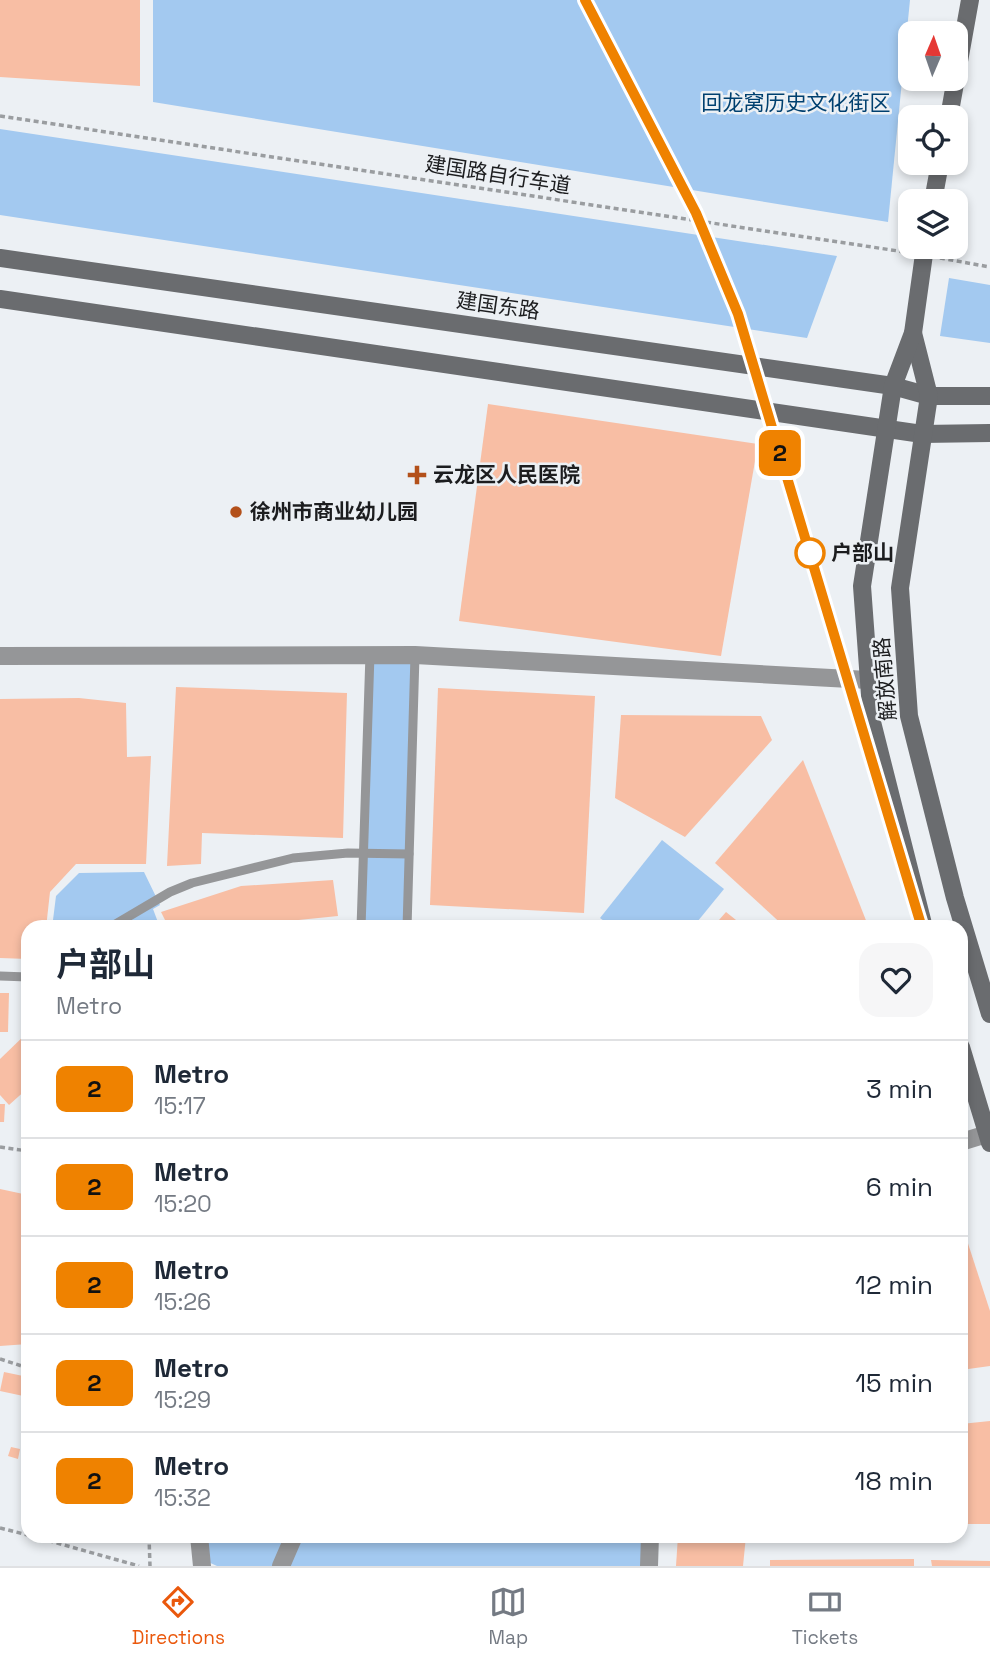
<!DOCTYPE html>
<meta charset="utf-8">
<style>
:root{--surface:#fff;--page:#f6f6f7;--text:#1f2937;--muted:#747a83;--line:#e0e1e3;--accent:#ea580c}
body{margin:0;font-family:"Space Grotesk","Noto Sans SC",sans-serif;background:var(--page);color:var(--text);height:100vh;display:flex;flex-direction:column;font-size:26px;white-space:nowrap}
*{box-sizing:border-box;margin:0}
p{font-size:23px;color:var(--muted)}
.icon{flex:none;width:38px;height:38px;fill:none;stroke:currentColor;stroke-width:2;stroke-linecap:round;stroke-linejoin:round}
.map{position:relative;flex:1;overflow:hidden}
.details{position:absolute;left:21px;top:920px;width:947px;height:623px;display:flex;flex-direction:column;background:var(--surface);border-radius:21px;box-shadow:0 4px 10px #0003}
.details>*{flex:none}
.badge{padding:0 14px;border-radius:10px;font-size:24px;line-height:46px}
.needle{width:46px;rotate:2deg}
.controls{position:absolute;left:898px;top:21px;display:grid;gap:14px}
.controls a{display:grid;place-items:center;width:70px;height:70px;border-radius:14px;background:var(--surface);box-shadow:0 4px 10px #0003;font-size:35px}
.map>.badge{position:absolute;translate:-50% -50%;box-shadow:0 0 0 4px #fff}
.round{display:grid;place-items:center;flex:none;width:74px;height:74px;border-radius:21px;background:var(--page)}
.overview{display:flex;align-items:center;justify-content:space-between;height:119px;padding:0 35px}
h1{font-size:33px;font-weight:700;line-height:52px}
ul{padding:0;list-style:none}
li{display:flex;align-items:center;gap:21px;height:98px;padding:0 35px;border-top:2px solid var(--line)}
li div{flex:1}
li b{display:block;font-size:26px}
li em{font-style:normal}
li .badge{min-width:77px;font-weight:700;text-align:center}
.tabs{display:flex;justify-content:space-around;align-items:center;height:98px;border-top:2px solid var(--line);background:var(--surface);font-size:19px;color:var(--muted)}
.tabs a{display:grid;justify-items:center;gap:4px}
.tabs .selected{color:var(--accent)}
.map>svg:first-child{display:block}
.green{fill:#a3c9f0}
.building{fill:#f8bea4}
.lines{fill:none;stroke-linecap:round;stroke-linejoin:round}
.path{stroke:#9a9da0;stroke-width:3.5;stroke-dasharray:5 3.5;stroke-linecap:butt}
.lane{stroke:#959698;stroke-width:9}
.street{stroke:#959698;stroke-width:18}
.secondary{stroke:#6a6c6f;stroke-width:18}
.line-casing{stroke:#fff;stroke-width:16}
.line{stroke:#ef8200;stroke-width:10}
.poi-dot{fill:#b3501a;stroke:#ecf0f4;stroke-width:2.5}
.stop-dot{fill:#fff;stroke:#ef8200;stroke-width:3.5}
.labels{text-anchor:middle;stroke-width:5;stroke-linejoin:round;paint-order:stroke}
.park-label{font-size:21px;fill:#00406f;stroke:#ecf0f4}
.street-label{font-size:21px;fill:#1c1d1f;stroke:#ecf0f4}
.poi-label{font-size:21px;font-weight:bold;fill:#1c1d1f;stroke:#ecf0f4;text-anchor:start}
.stop-label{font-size:21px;font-weight:bold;fill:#1c1d1f;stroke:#ecf0f4;text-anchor:start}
</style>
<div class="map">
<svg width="990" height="1566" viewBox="0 0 990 1566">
<rect width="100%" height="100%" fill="#ecf0f4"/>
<g class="green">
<path d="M 153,0 L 910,0 L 888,222 L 153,102 Z"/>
<path d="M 0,129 L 837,256 L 807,338 L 0,215 Z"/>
<path d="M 949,278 L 990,285 L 990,343 L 940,336 Z"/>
<path d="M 370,661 L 415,664 L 407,927 L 361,928 Z"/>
<path d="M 662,840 L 724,889 L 693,927 L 612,927 L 600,918 Z"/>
<path d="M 144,872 L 160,905 L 153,909 L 159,925 L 155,927 L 52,928 L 56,896 L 79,873 Z"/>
<path d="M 206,1537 L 643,1537 L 643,1566 L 217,1566 L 206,1561 Z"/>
</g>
<g class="building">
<path d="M 0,0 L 140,0 L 140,86 L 0,77 Z"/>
<path d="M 488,404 L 758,444 L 721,656 L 459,621 Z"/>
<path d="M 176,687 L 347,693 L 343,838 L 202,833 L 201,864 L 167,866 Z"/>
<path d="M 438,688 L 595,696 L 584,913 L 430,905 Z"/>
<path d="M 79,698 L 126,703 L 127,757 L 151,756 L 146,864 L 76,864 L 50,892 L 46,928 L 28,928 L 28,959 L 0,958 L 0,699 Z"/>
<path d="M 621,715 L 761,716 L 772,740 L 685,837 L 615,798 Z"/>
<path d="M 803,760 L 869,928 L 786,928 L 715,863 Z"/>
<path d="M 333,880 L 338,916 L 259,924 L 250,928 L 169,928 L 161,912 L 241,886 Z"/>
<path d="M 726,912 L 746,928 L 712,928 Z"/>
<path d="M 478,921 L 494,927 L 494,928 L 476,928 Z"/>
<path d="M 0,993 L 9,993 L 8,1032 L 0,1032 Z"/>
<path d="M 28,1032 L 28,1088 L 9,1105 L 0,1095 L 0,1059 Z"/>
<path d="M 0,1104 L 5,1104 L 4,1122 L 0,1122 Z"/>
<path d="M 0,1189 L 28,1195 L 28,1344 L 0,1346 Z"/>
<path d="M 961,1222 L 990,1311 L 990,1366 L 961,1370 Z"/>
<path d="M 4,1372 L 28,1377 L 28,1397 L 0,1391 Z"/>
<path d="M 990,1421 L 990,1524 L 961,1524 L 961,1424 Z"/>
<path d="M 11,1447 L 20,1449 L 18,1459 L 8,1456 Z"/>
<path d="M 678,1536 L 746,1536 L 743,1566 L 676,1566 Z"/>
<path d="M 914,1559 L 914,1566 L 770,1566 L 770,1560 Z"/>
<path d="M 931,1560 L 990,1561 L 990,1566 L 932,1566 Z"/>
</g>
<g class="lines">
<g class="path">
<path d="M 0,116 L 905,252"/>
<path d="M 940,258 L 990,267"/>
<path d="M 0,1147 L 28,1151"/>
<path d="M 0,1359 L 28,1368"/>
<path d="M 0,1528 L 28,1535"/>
<path d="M 32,1536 L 139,1566"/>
<path d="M 149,1536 L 150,1566"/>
</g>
<g class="lane">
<path d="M 109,928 L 170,892 L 192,883 L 293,858 L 348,853 L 409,854"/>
<path d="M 361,928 L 370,654"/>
<path d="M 407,928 L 415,655"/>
<path d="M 0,976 L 28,977"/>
</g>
<g class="street">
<path d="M 0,656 L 415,655 L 868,680"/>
<path d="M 961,1142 L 987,1134"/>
<path d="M 199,1536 L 202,1566"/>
<path d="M 281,1566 L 294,1536"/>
<path d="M 649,1566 L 650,1536"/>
</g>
<g class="secondary">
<path d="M 949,117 L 970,0"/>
<path d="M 933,201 L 940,163"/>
<path d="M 0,258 L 893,386 L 929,396 L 990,396"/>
<path d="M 0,299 L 922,434 L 990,433"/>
<path d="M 913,333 L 929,396 L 900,588 L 909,716 L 955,898 L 990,1014"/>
<path d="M 924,928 L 872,722 L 862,586 L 893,386 L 913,333 L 925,247"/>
<path d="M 961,1047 L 990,1143"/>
</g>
</g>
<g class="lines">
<g class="line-casing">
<path id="line" d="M 585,0 L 696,213 L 738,314 L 922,928"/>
</g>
<use href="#line" class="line"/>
</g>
<g class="poi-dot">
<path d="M413.5 464.5h7v7h7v7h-7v7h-7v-7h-7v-7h7z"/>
<circle cx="236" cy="512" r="7"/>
</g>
<circle class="stop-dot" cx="810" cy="553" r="14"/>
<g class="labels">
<g class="park-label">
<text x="796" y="110">回龙窝历史文化街区</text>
</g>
<g class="street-label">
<text transform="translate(498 175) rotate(9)" y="7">建国路自行车道</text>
<text transform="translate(498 306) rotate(8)" y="7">建国东路</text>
<text transform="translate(885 679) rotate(-95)" y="7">解放南路</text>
</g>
<g class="poi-label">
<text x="433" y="482">云龙区人民医院</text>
<text x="250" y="519">徐州市商业幼儿园</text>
</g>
<g class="stop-label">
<text x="831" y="560">户部山</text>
</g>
</g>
</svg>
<div class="controls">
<a><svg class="needle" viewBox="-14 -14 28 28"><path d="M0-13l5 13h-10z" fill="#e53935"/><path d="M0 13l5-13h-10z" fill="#747a83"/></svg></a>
<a><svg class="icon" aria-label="locate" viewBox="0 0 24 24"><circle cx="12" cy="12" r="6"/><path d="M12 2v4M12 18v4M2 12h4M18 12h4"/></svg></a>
<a><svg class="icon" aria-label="layers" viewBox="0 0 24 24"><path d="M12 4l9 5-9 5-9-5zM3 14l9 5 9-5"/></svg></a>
</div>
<b class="badge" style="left:780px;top:453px;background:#ef8200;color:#111">2</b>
<section class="details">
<div class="overview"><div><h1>户部山</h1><p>Metro</p></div><a class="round"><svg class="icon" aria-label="heart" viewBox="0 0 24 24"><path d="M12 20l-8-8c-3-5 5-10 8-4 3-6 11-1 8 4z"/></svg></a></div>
<ul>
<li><span class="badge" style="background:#ef8200;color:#111">2</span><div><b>Metro</b><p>15:17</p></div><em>3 min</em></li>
<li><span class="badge" style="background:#ef8200;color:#111">2</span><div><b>Metro</b><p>15:20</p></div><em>6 min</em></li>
<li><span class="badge" style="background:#ef8200;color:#111">2</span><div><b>Metro</b><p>15:26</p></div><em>12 min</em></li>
<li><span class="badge" style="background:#ef8200;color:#111">2</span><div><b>Metro</b><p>15:29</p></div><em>15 min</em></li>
<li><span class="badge" style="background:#ef8200;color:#111">2</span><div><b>Metro</b><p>15:32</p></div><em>18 min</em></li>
</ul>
</section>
</div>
<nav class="tabs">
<a class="selected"><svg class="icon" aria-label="directions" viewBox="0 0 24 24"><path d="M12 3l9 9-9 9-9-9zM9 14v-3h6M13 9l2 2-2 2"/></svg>Directions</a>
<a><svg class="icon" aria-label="map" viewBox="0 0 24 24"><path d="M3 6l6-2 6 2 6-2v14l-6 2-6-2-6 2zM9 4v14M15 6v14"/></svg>Map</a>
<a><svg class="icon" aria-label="tickets" viewBox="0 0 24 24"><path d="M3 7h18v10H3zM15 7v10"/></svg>Tickets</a>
</nav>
